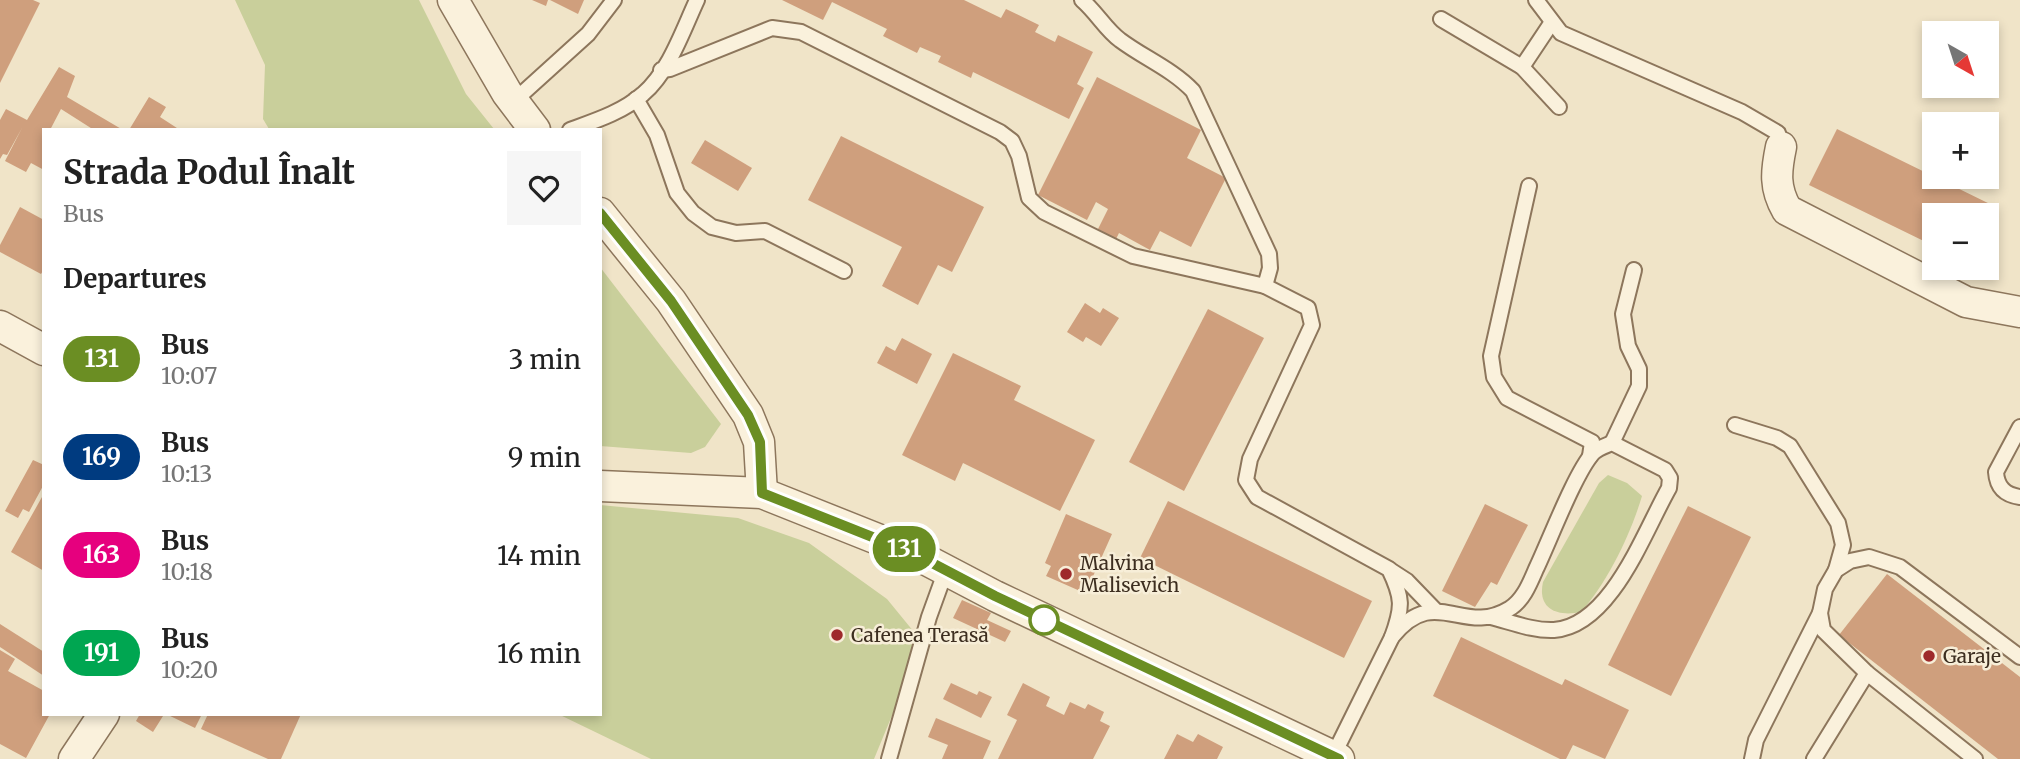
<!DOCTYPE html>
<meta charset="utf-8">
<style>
:root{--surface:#fff;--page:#f6f6f6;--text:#222;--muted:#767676}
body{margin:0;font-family:Merriweather,serif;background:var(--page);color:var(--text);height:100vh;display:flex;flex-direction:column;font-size:26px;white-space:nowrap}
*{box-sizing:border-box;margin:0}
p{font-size:23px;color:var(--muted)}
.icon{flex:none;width:38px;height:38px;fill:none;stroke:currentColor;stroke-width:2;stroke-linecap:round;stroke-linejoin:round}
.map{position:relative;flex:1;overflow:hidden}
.side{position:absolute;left:42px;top:128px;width:560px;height:588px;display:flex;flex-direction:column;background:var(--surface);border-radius:0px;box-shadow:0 4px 10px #0003}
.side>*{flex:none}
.badge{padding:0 14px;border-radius:23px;font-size:24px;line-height:46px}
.needle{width:46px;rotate:141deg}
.fabs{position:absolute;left:1922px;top:21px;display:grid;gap:14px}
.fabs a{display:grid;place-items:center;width:77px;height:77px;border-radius:0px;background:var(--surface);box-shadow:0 4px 10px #0003;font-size:35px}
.map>.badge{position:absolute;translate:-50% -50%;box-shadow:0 0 0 4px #fff}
h2{padding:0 21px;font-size:26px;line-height:63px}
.round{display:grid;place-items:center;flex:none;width:74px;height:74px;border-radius:0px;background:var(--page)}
.overview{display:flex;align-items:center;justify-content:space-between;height:119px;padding:0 21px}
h1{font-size:33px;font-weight:700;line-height:52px}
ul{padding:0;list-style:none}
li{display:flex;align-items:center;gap:21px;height:98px;padding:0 21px}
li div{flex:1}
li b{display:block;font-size:26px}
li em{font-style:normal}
li .badge{min-width:77px;font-weight:700;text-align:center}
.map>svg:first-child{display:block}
.green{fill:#c9cf9b}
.building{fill:#cf9f7d}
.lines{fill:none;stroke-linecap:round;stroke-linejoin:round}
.service-casing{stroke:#8d765c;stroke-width:18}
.minor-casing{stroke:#8d765c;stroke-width:33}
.service{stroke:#faf1dc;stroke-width:14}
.minor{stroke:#faf1dc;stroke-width:30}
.line-casing{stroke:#fff;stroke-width:16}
.line{stroke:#6b8e23;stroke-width:10}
.poi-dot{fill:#9e2a2b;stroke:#f7eed8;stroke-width:2.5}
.stop-dot{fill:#fff;stroke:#6b8e23;stroke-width:3.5}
.labels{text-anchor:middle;stroke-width:5;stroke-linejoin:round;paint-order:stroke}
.poi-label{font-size:19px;fill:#3d2e20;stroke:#f7eed8;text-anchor:start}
</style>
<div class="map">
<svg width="2020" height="759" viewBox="0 0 2020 759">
<rect width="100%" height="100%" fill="#f0e4c8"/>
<g class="green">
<path d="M 235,0 L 419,0 L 466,94 L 494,129 L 269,129 L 263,119 L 265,65 Z"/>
<path d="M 600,267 L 721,424 L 705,447 L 691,453 L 600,446 Z"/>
<path d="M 1608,475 L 1627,483 L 1642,496 C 1630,536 1608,581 1581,612 C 1557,617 1537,609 1543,582 L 1599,483 Z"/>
<path d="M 600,505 L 738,518 L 809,543 L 887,599 L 914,632 L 912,667 L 874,759 L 651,759 L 558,714 L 600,714 Z"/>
</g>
<g class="building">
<path d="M 0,0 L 33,0 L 40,3 L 0,83 Z"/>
<path d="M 532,0 L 548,0 L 546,6 Z"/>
<path d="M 550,0 L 584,0 L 578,14 Z"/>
<path d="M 782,0 L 964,0 L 1001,18 L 1006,9 L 1039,25 L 1035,32 L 1055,42 L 1058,35 L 1093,52 L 1077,84 L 1084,88 L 1069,119 L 973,72 L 971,78 L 938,62 L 941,56 L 920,47 L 917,53 L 883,36 L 887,29 L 832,2 L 823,20 Z"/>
<path d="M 59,67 L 75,76 L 67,97 L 123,130 L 94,130 L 61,109 L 50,130 L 44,130 L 44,170 L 31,163 L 26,172 L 5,161 L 22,128 L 7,155 L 3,154 L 0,159 L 0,120 L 6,109 L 27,120 Z"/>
<path d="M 1097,77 L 1201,130 L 1187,158 L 1226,178 L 1191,247 L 1160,231 L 1150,250 L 1119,233 L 1116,239 L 1098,229 L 1108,209 L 1096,202 L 1087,220 L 1038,195 Z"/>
<path d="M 149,97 L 166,107 L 160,117 L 180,130 L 129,130 Z"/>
<path d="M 1837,129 L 1996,207 L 1986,228 L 1986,215 L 1934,215 L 1934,246 L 1809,185 Z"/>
<path d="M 841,136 L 984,207 L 952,272 L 938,265 L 918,305 L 882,286 L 902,247 L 808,200 Z"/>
<path d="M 705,140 L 752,168 L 738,191 L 691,163 Z"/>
<path d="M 20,207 L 44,220 L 44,269 L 41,274 L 0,252 L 0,245 Z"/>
<path d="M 1085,303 L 1100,313 L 1103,308 L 1119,318 L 1101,346 L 1086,337 L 1083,342 L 1067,332 Z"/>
<path d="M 1208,309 L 1264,338 L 1184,491 L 1129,462 Z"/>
<path d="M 902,338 L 932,354 L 917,384 L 877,363 L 886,346 L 895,351 Z"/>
<path d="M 953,353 L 1021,386 L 1014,400 L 1095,440 L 1060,511 L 963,463 L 955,481 L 902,455 Z"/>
<path d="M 33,460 L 44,465 L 44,484 L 29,512 L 23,509 L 18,518 L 5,511 Z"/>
<path d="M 42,497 L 44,498 L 44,571 L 11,552 Z"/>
<path d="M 1168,501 L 1372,601 L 1344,658 L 1140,558 Z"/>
<path d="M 1485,504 L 1528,525 L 1497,585 L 1491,582 L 1475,607 L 1442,591 Z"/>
<path d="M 1688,506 L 1751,537 L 1671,696 L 1608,665 Z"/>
<path d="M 1066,514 L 1112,534 L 1090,583 L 1084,581 L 1080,591 L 1046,576 L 1051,566 L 1045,563 Z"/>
<path d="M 1887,574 L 2020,677 L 2020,759 L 1998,759 L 1839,635 Z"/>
<path d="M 962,600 L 991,613 L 987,620 L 1011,631 L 1005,642 L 953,618 Z"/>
<path d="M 0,624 L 44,652 L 44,676 L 0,647 Z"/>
<path d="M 1461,637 L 1562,685 L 1565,679 L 1629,710 L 1605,759 L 1573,745 L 1566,759 L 1560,759 L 1433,696 Z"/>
<path d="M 0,650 L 15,659 L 8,671 L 44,691 L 44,714 L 50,714 L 26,758 L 0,744 Z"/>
<path d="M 951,683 L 977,695 L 979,691 L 992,697 L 981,718 L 943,699 Z"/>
<path d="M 1023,683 L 1050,697 L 1046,706 L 1064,715 L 1070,702 L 1085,709 L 1088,704 L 1104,712 L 1100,721 L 1110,726 L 1093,759 L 998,759 L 1017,720 L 1007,715 Z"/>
<path d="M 140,714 L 159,714 L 163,716 L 153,732 L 136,721 Z"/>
<path d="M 166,714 L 202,714 L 195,728 Z"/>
<path d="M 208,714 L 301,714 L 281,759 L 268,759 L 201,729 Z"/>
<path d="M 936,718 L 991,741 L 983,759 L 942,759 L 948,745 L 928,737 Z"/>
<path d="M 1177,734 L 1193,742 L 1198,734 L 1223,747 L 1217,759 L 1164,759 Z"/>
</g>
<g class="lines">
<g class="service-casing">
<g id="service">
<path d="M 1082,0 C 1097,13 1106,30 1120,40 C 1144,58 1172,69 1193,91 L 1269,254 L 1270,268 L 1265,286"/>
<path d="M 1536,0 L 1561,33 L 1742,112 L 1778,133 L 1781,147"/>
<path d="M 1441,19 L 1522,67 L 1552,22"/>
<path d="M 1522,67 L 1559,107"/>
<path d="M 661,70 L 670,69 L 772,28 L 801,32 L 1000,132 L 1012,141 L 1019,156 L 1029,198 L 1044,212 L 1133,256 L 1265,286 L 1308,308 L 1312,325 L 1250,459 L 1246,480 L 1257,497 L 1389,569 C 1403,598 1403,607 1392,637"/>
<path d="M 636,99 L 657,135 L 677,193 L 693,213 L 712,227 L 736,233 L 765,231 L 844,271"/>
<path d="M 514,101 L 588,34 L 614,0"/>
<path d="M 570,130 C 595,121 623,112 643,94 C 669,72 683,30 697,0"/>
<path d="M 1529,186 L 1491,356 L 1494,377 L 1507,398 L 1592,442 L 1590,456"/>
<path d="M 1735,425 L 1777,438 L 1790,446 L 1838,523 L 1843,545 L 1836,570"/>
<path d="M 2020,427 L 1996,472 C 1997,487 2005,495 2020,497"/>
<path d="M 1612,443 L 1639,386 L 1639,369 L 1628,346 L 1623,314 L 1634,270"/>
<path d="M 1390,570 L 1407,581 L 1436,611"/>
<path d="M 1867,673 L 1975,759"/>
<path d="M 1333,756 L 1392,637 C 1435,583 1463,637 1509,609 C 1523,601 1530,583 1536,569 C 1549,542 1575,473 1593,453 C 1598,448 1605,446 1612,443 L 1665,470 L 1670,478 L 1669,488 C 1644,532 1611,626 1554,630 C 1533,631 1511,622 1491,617"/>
<path d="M 889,759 L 929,617 L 946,570"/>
<path d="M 1752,759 L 1756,740 L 1820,613"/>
<path d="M 1814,759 L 1867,673 L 1823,630 L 1820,613 L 1825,589 L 1836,570 L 1850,561 L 1869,557 L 1900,567 L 2020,657"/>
</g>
</g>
<g class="minor-casing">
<g id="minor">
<path d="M 453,0 L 507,93 L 535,130"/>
<path d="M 1781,147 C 1776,171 1774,188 1787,210 L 1966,302 L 2020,312"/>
<path d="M 600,213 L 671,301 L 748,415 L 759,442 L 762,493"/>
<path d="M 0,326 L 44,350"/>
<path d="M 600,486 L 762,493 L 915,554 L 995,596 L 1339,759"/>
<path d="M 74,759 L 104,714"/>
</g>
</g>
<use href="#service" class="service"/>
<use href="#minor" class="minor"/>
</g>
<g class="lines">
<g class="line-casing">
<path id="line" d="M 600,213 L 671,301 L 748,415 L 760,442 L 762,493 L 915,554 L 995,596 L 1339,759"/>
</g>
<use href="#line" class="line"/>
</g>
<g class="poi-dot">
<circle cx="1066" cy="574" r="7"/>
<circle cx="837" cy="635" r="7"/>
<circle cx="1929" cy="656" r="7"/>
</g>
<circle class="stop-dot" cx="1044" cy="620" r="14"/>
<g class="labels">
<g class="poi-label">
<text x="1080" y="570">Malvina<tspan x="1080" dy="22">Malisevich</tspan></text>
<text x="851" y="642">Cafenea Terasă</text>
<text x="1943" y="663">Garaje</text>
</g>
</g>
</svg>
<div class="fabs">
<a><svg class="needle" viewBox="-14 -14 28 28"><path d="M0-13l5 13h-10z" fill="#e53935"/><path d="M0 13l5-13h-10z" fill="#767676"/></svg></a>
<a>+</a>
<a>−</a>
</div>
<b class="badge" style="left:904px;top:549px;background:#6b8e23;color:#fff">131</b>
<section class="side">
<div class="overview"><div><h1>Strada Podul Înalt</h1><p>Bus</p></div><a class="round"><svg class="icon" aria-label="heart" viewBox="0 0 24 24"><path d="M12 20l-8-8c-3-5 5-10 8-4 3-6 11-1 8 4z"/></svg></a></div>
<h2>Departures</h2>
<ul>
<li><span class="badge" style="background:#6b8e23;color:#fff">131</span><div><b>Bus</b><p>10:07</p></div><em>3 min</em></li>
<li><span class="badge" style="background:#003b80;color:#fff">169</span><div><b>Bus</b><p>10:13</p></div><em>9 min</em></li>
<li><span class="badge" style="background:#e6007e;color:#fff">163</span><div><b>Bus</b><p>10:18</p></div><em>14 min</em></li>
<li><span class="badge" style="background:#00a651;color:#fff">191</span><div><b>Bus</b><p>10:20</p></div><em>16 min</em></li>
</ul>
</section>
</div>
